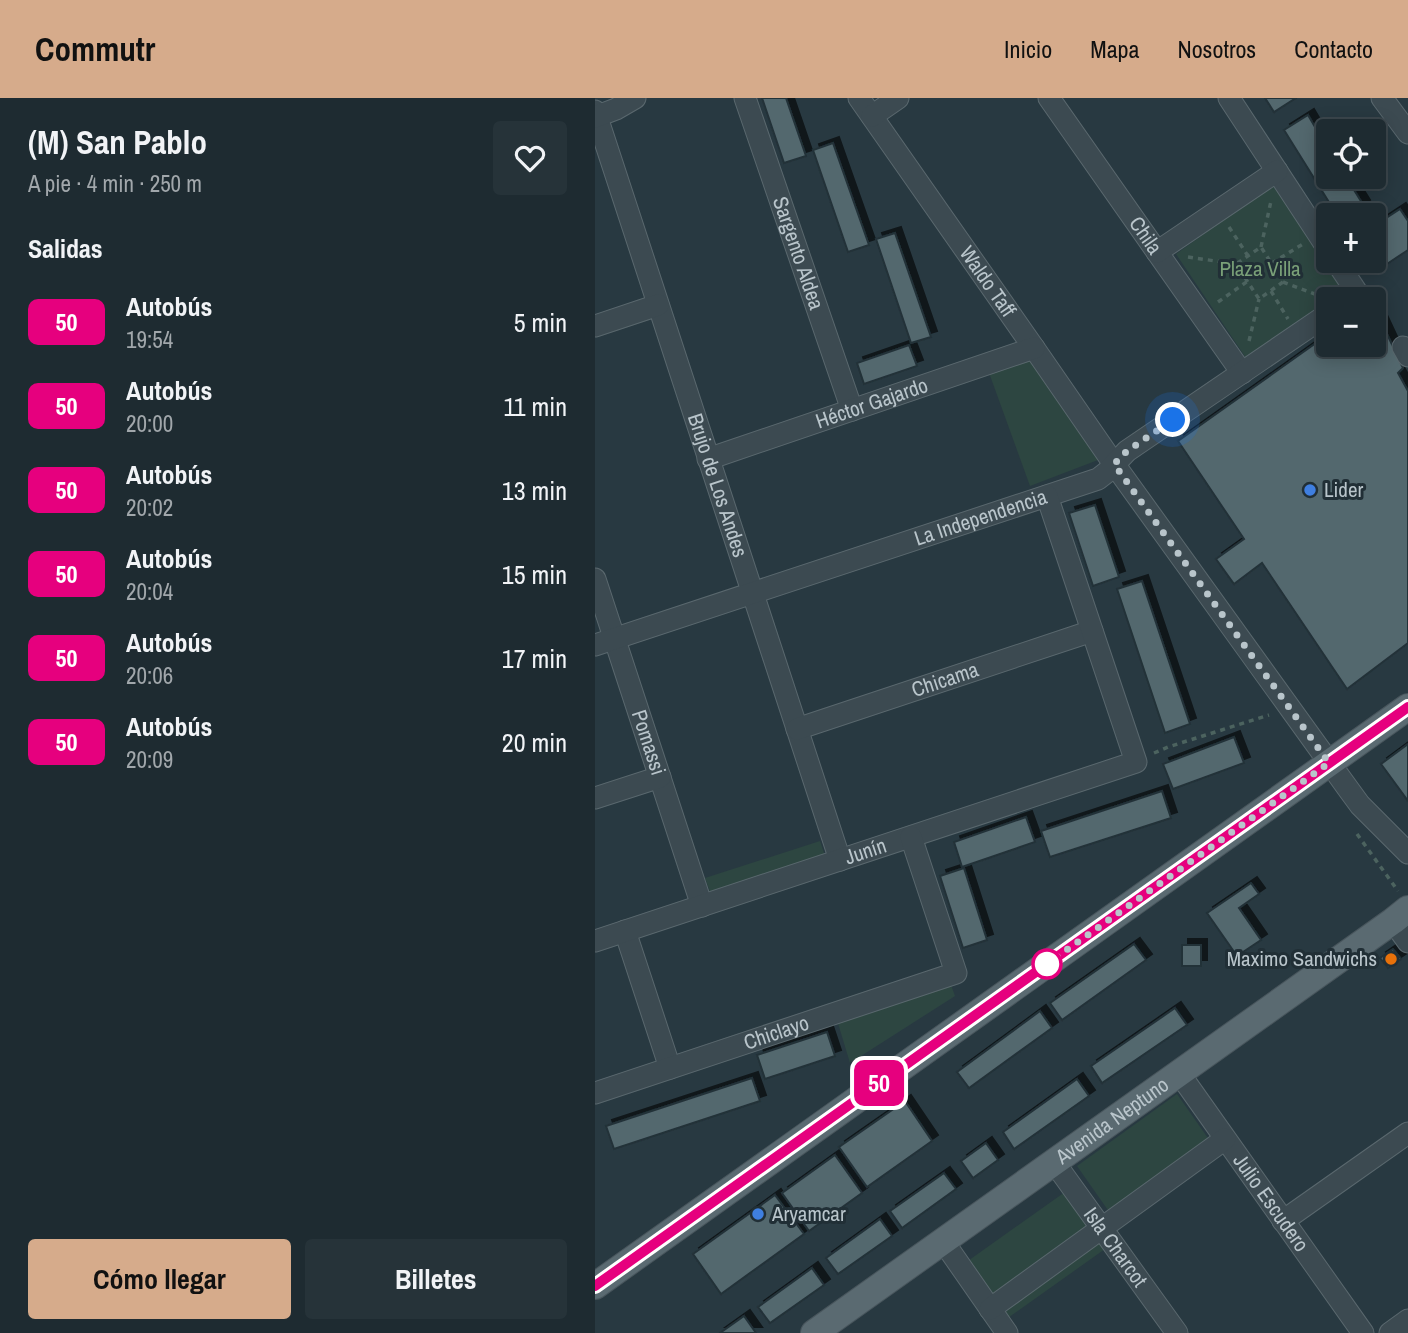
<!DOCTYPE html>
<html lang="es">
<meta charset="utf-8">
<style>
:root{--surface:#1e2b31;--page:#263339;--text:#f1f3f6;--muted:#a1a7ab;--line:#3c474d;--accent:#d6ab8b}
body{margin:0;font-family:"Archivo Narrow",sans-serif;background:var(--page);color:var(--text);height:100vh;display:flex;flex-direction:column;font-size:26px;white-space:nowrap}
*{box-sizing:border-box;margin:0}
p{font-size:23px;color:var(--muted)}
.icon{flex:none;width:38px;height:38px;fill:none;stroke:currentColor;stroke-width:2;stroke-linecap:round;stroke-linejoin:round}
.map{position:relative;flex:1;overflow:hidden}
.side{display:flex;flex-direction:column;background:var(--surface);width:595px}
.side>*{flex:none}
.badge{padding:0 14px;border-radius:10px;font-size:24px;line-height:46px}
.buttons{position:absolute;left:721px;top:21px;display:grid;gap:14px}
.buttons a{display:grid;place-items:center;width:70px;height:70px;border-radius:7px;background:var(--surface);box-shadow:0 4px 18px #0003,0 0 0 2px var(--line);font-size:35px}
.you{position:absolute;width:35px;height:35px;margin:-18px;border:5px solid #fff;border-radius:50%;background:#1a73e8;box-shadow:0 0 0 10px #1a73e833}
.map>.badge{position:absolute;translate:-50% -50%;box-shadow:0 0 0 4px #fff}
h2{padding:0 28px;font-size:26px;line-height:63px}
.round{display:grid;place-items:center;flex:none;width:74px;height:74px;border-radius:7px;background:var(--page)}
.head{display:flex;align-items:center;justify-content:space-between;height:119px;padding:0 28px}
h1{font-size:33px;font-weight:700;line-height:52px}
.primary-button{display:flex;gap:14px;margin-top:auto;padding:14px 28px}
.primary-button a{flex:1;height:80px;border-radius:7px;background:var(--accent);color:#111;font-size:28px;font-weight:700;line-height:80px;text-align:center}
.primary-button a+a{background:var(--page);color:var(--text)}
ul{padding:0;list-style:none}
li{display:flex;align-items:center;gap:21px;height:84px;padding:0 28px}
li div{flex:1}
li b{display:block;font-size:26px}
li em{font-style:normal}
li .badge{min-width:77px;font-weight:700;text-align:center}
header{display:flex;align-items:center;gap:42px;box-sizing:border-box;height:98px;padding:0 35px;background:var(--accent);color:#111}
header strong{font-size:33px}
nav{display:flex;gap:38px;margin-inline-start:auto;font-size:24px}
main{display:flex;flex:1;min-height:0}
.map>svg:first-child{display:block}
.green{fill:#2d4641}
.building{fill:#53676e;stroke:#233138;stroke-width:2;filter:url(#shadow)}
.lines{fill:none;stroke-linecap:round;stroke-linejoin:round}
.minor-casing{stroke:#5a686e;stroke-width:23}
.major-casing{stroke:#49565d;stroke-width:28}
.path{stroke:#4c635f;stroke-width:3.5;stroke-dasharray:5 5;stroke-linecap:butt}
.minor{stroke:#3c4a51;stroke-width:21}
.major{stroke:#5a6a71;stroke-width:26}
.line-casing{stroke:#fff;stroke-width:16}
.line{stroke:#e6007e;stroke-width:10}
.walk{stroke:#b9c5cb;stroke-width:7;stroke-dasharray:0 12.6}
.shop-dot{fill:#3f7fe0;stroke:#212f36;stroke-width:2.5}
.food-dot{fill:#e8710a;stroke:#212f36;stroke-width:2.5}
.stop-dot{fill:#fff;stroke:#e6007e;stroke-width:3.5}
.labels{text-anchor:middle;stroke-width:6;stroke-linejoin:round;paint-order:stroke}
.street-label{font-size:21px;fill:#b9c5cb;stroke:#212f36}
.park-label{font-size:21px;fill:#7aa078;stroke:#212f36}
.poi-label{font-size:21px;fill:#b9c5cb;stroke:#212f36;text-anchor:start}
</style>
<header>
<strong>Commutr</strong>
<nav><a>Inicio</a><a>Mapa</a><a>Nosotros</a><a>Contacto</a></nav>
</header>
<main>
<section class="side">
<div class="head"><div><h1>(M) San Pablo</h1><p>A pie · 4 min · 250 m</p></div><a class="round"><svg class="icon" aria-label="heart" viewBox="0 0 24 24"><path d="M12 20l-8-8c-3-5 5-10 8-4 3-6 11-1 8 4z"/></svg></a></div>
<h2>Salidas</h2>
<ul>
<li><span class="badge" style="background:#e6007e;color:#fff">50</span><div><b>Autobús</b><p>19:54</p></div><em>5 min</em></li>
<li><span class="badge" style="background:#e6007e;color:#fff">50</span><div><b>Autobús</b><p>20:00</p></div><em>11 min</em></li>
<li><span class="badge" style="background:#e6007e;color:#fff">50</span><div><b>Autobús</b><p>20:02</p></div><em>13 min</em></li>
<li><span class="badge" style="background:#e6007e;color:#fff">50</span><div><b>Autobús</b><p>20:04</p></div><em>15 min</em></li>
<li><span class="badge" style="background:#e6007e;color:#fff">50</span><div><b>Autobús</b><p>20:06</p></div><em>17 min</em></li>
<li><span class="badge" style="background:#e6007e;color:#fff">50</span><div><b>Autobús</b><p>20:09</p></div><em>20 min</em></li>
</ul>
<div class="primary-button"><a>Cómo llegar</a><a>Billetes</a></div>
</section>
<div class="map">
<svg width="813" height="1235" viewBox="0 0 813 1235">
<defs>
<filter id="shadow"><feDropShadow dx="6" dy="-6" stdDeviation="0" flood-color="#0009"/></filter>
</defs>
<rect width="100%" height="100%" fill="#283941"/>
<g class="green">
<path d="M 681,84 L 751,192 L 738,201 L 733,201 L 733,204 L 651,260 L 581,156 Z"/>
<path d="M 431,257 L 503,362 L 435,388 L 393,272 Z"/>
<path d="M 225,743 L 231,761 L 117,799 L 110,780 Z"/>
<path d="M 356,887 L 360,898 L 255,965 L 242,922 Z"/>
<path d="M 582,996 L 622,1053 L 522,1125 L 482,1068 Z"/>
<path d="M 470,1094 L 510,1151 L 410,1222 L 370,1165 Z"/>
</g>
<g class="building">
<path d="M 167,0 L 191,0 L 211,58 L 189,65 Z"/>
<path d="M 670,0 L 701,0 L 679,14 Z"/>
<path d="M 713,17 L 733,51 L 733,79 L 751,79 L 769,108 L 756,116 L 753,111 L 742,117 L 689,32 Z"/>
<path d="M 238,45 L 274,147 L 253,154 L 218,52 Z"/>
<path d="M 805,111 L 813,123 L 813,152 L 780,174 L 772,163 L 779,163 L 779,128 Z"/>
<path d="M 300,135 L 336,239 L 316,245 L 281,141 Z"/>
<path d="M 786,223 L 808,270 L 803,275 L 813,293 L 813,545 L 752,591 L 667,465 L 639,486 L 621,461 L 649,441 L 583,343 L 728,240 L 737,256 L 751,247 L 779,247 L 779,228 Z"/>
<path d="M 314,247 L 322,268 L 269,286 L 262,265 Z"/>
<path d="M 500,407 L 524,479 L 498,488 L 474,415 Z"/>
<path d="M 547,483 L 595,626 L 570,635 L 522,491 Z"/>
<path d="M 639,639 L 649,665 L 578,691 L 568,666 Z"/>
<path d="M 813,646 L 813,703 L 786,666 Z"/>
<path d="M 567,693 L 576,720 L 455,759 L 446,733 Z"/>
<path d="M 431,719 L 440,744 L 367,769 L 359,744 Z"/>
<path d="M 369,770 L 392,842 L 368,850 L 345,778 Z"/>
<path d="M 656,785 L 664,796 L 644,810 L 666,842 L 642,858 L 612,815 Z"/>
<path d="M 539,846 L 551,862 L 467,922 L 455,905 Z"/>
<rect x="587" y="847" width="19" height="21"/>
<path d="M 798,851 L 806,861 L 793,870 L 785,860 Z"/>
<path d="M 580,910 L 592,927 L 507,985 L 496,968 Z"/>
<path d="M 445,913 L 457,930 L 374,990 L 362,974 Z"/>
<path d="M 232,934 L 240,958 L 170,981 L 162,957 Z"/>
<path d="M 157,980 L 165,1003 L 19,1051 L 11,1028 Z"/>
<path d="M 482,981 L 494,998 L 419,1051 L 408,1034 Z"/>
<path d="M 310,1003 L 337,1043 L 272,1089 L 244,1049 Z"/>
<path d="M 391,1045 L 403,1062 L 378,1080 L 366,1063 Z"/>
<path d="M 240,1057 L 267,1095 L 214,1133 L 187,1095 Z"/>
<path d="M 349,1075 L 361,1091 L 307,1130 L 295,1113 Z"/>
<path d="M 180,1097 L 209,1136 L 126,1196 L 98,1156 Z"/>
<path d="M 285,1121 L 297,1138 L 243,1176 L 231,1160 Z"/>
<path d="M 217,1170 L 229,1187 L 175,1225 L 163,1209 Z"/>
<path d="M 149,1218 L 161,1235 L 125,1235 Z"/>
</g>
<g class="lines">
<g class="minor-casing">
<g id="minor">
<path id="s1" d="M 150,0 L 257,312"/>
<path id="s2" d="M 264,0 L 439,250 L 519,366 L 754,692 L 765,707 L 813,755"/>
<path id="s3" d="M 454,0 L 647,275"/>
<path d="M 634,0 L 733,151"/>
<path d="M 787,0 L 813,35"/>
<path id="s4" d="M 0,13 L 245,762"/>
<path d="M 277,18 L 303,0"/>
<path d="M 0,19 L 21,11 L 40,0"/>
<path d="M 562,154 L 682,73"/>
<path d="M 741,163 L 763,196 L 754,201"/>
<path d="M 0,228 L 63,207"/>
<path d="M 808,249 L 813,258"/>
<path id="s5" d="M 113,361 L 439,250"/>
<path id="s6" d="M 0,481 L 107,808"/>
<path id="s7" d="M 0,547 L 503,381 L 512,374 L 532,353 L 733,216"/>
<path id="s8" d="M 202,631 L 497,533"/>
<path d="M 0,700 L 65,679"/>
<path d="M 798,823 L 813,844"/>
<path d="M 30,833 L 75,970"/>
<path id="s9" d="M 0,843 L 541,664 L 452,398"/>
<path id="s10" d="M 584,975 L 768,1235"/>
<path id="s11" d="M 0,995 L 361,875 L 316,739"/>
<path id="s12" d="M 459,1064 L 582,1235"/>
<path d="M 688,1123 L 813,1035"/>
<path d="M 348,1143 L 412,1235"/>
<path d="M 395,1211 L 630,1041"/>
<path d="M 795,1235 L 813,1222"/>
</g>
</g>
<g class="major-casing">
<g id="major">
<path d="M 0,1188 L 813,609"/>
<path id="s13" d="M 219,1235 L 798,823 L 813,811"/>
</g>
</g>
<g class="path">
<path d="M 634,129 L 653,158"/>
<path d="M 666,149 L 676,103"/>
<path d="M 593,159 L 641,166 L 666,149 L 688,184 L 664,201 L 641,166"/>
<path d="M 677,165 L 708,146"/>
<path d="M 688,184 L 725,198"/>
<path d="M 676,193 L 693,221"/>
<path d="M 623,204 L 653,183"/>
<path d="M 654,243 L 664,201"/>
<path d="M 559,655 L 573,649 L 674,617"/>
<path d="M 762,736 L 803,793"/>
</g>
<use href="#minor" class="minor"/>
<use href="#major" class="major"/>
</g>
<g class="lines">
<g class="line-casing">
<path id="line" d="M 0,1188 L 813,609"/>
</g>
<use href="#line" class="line"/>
<path class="walk" d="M 452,866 L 734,665 L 519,366 L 532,353 L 578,322"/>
</g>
<g class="shop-dot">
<circle cx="715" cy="392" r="7"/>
<circle cx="163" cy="1116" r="7"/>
</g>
<circle class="food-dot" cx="796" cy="861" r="7"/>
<circle class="stop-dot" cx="452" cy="866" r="14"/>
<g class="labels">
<g class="street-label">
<text dy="7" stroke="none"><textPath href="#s3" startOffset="168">Chila</textPath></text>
<text dy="7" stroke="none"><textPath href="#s1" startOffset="164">Sargento Aldea</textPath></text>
<text dy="7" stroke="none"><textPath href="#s2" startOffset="224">Waldo Taff</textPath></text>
<text dy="7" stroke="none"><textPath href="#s5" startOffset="173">Héctor Gajardo</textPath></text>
<text dy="7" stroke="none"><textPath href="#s4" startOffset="394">Brujo de Los Andes</textPath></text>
<text dy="7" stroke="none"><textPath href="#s7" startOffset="406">La Independencia</textPath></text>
<text dy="7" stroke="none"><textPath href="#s8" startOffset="156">Chicama</textPath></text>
<text dy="7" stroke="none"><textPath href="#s6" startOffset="172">Pomassi</textPath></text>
<text dy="7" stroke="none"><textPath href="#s9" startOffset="285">Junín</textPath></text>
<text dy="7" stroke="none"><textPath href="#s11" startOffset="191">Chiclayo</textPath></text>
<text dy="7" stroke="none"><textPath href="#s13" startOffset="366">Avenida Neptuno</textPath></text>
<text dy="7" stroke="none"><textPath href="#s10" startOffset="159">Julio Escudero</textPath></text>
<text dy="7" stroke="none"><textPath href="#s12" startOffset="105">Isla Charcot</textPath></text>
</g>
<g class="park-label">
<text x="665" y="178">Plaza Villa</text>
</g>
<g class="poi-label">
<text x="729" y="399">Lider</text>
<text x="782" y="868" text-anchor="end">Maximo Sandwichs</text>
<text x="177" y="1123">Aryamcar</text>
</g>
</g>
</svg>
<div class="buttons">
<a><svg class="icon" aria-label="locate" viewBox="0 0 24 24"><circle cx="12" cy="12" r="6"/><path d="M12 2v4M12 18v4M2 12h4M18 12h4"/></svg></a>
<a>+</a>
<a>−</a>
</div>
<div class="you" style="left:578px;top:322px"></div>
<b class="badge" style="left:284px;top:985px;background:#e6007e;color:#fff">50</b>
</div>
</main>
